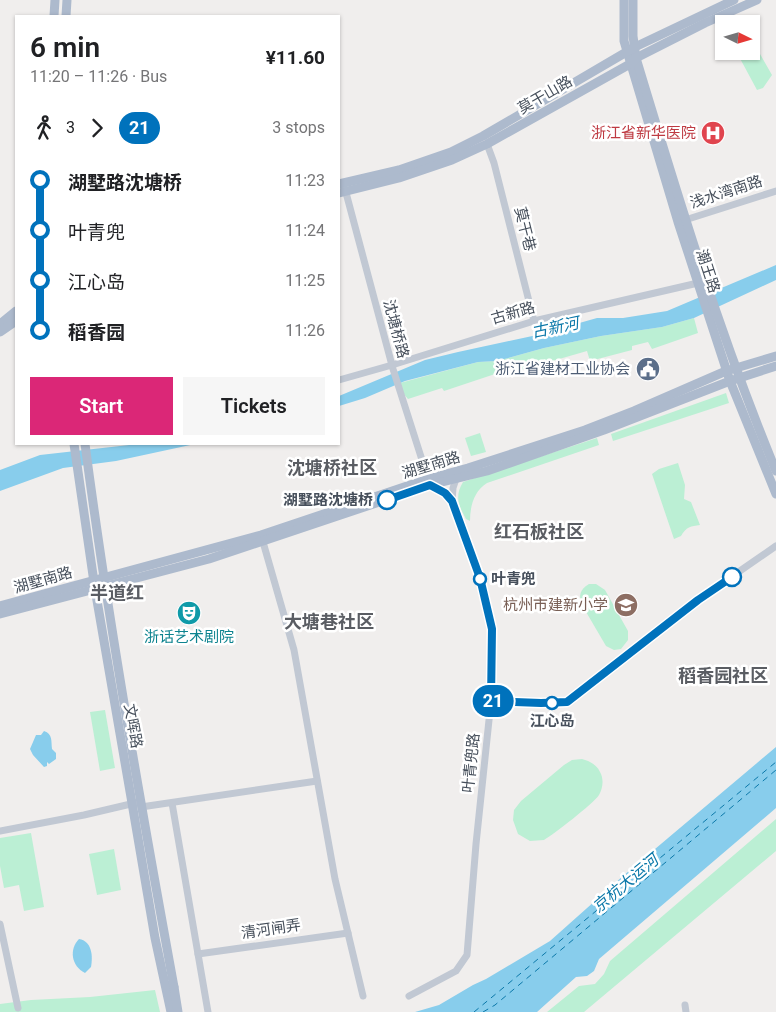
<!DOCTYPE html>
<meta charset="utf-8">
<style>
:root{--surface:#fff;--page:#f6f6f6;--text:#202124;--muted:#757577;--accent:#db2777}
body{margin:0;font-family:Roboto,"Noto Sans SC",sans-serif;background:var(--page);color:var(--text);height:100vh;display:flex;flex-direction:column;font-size:19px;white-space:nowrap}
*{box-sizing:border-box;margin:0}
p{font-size:16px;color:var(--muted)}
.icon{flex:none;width:28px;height:28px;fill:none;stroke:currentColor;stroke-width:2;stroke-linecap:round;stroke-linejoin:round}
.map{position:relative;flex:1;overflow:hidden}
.details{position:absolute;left:15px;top:15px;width:325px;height:430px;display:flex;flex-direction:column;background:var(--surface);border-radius:0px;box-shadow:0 1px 4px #0004}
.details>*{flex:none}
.badge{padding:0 10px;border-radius:16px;font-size:18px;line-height:32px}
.needle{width:32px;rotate:95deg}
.buttons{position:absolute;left:715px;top:15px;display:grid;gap:10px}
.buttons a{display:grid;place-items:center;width:45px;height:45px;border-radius:0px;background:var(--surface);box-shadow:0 1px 4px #0004;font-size:25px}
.map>.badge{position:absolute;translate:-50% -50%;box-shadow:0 0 0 2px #fff}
.legs{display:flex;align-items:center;gap:8px;height:55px;padding:0 15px;font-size:16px}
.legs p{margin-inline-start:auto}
.head{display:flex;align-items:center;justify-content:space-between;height:85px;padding:0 15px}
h1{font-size:28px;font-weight:600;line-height:38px}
.button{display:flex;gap:10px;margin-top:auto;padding:10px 15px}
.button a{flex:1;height:58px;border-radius:0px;background:var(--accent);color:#fff;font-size:20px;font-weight:600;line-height:58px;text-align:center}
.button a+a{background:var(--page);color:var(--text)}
ul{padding:0 15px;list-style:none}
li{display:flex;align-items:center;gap:18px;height:50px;font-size:19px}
li i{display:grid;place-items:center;width:8px;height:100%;margin:0 6px;background:currentColor}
li i::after{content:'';width:12px;height:12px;margin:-6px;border:4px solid;border-radius:50%;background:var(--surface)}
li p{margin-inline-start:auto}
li:first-child i{background:linear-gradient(#0000 50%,currentColor 0)}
li:last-child i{background:linear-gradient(currentColor 50%,#0000 0)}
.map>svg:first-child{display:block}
.green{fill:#bbefd4}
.water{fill:#88cdec}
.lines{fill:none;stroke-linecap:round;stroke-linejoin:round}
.ferry{stroke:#0b78a9;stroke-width:1;stroke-dasharray:6 5;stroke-linecap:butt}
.minor{stroke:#c1c8d3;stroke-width:7}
.major{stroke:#adbacd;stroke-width:9}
.major-bridge{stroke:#adbacd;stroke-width:9}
.line-1-casing{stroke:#fff;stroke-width:11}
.line-1{stroke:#0072bc;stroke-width:8}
.stop-1-dot{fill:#fff;stroke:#0072bc;stroke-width:2.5}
.labels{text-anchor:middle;stroke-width:5;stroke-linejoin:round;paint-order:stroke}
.street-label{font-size:15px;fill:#464f5b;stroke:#fff}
.health-label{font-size:15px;fill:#be3a42;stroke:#fff;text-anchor:end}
.service-label{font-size:15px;fill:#4e5e75;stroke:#fff;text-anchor:end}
.stop-label{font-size:15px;font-weight:bold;fill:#464f5b;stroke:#fff;text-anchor:end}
.education-label{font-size:15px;fill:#785e54;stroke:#fff;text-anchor:end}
.culture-label{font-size:15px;fill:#0d838f;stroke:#fff}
.water-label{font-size:16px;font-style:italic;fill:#0b78a9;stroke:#fff}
.quarter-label{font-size:18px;font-weight:bold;fill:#5a5d63;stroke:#fff}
</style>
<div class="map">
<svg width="776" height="1012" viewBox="0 0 776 1012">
<rect width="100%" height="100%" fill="#f0eeed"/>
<g class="green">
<path d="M 751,38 L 772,75 L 763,88 L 757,90 L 736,51 L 751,51 Z"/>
<path d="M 694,318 L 698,333 L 652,349 L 648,342 L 632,346 L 632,350 L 590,361 L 587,351 L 514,372 L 510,369 L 444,391 L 442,388 L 408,399 L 403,393 L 400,383 L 478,362 L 497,361 L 544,348 L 601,336 L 662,327 Z"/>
<path d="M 726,393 L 729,403 L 613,441 L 611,434 Z"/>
<path d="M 480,433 L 486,452 L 471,456 L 465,438 Z"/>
<path d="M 597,438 L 599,445 L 487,483 C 474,491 470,506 470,521 L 466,519 C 459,506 454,497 463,482 Z"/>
<path d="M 678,463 L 685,485 L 684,499 L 691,502 L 700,525 C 691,526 686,527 681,536 L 674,539 L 652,474 L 659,469 Z"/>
<path d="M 589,584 L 596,584 L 605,590 L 628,631 L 628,640 L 621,649 L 614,650 L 606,646 L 582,605 C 578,596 580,589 589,584 Z"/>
<path d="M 105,710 L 115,768 L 100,771 L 90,712 Z"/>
<path d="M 582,759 C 590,761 597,765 600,772 C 604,779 603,788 599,795 C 593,804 554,834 544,840 L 530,841 L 518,834 L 513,820 L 514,810 L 521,801 L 564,765 L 572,760 Z"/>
<path d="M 776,819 L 776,851 L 584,1012 L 547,1012 L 579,986 L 595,984 L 604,974 L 610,961 Z"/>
<path d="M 31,833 L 44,907 L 24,911 L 19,885 L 4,888 L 0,866 L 0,838 Z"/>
<path d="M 114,849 L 121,890 L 97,895 L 89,854 Z"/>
<path d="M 155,990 L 160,1012 L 0,1012 L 0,1004 L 31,1000 L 90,997 Z"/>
</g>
<g class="water">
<path d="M 776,265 L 776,280 L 694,318 L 662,327 L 601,336 L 544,348 L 497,361 L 478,362 L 405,381 L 365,398 L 339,406 L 339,396 L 425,360 L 458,352 L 537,335 L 597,318 L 623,318 L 667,311 Z"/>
<path d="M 138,444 L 195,444 L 116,461 L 63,468 L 0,491 L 0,470 L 40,455 Z"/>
<path d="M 44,731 C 53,734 51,741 52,749 L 56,753 L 56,759 L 49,764 L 47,762 L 47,766 L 44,767 L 33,755 L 30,749 L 36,735 L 41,735 Z"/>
<path d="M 776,747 L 776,808 L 599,959 L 594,971 L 587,976 L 576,977 L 537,1012 L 415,1012 L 439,1005 L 473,985 L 486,979 L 550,941 L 623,876 Z"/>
<path d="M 79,939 C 92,941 93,956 91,967 L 85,973 C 71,966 69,949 79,939 Z"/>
</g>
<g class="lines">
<g class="ferry">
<path d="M 474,1012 L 776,762"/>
<path d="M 483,1012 L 495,1005 L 776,770"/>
</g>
<g class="minor">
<path d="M 487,144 L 494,163 L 534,321"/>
<path d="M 345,189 L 393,369 L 430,485 L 445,493 L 452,501"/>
<path d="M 685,220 L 776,191"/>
<path d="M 339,380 L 392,365 L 534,321 L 698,283"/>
<path d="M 263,542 L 294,650 L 335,879 L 363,996"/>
<path d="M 491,701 L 541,703 L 567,702 L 698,600 L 776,546"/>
<path d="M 172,803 L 208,1012"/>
<path d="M 141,807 L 317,781"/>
<path d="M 0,831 L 84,815 L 135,803"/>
<path d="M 0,924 L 18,1008"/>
<path d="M 198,954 L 348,933"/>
<path d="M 409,996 L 456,971 L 467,955 L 476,844 L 491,701 L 492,629 L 480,578 L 452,501 L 453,488 L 456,479"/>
<path d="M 685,1005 L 686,1012"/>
</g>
<g class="major">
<path d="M 624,0 L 624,41 L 678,222 L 730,381 L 776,494"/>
<path d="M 633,0 L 633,36 L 636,58 C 678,197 720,336 776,471"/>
<path d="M 54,16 L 55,0"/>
<path d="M 66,16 L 67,0"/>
<path d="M 339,184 L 399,170 L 451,152 L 483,136 L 635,47 L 734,0"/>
<path d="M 339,193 L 399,178 L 452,160 L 487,144 L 630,64 L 636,58 L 705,23 L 757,0"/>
<path d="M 0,324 L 16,311"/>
<path d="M 0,332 L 16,321"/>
<path d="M 74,444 L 95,589 L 132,803 L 155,938 L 171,1012"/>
<path d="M 85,444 C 109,626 141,806 174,987"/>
<path d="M 0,606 L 261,535 L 428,479 L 468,468 L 585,430 L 634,411 L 726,371 L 776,356"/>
<path d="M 0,614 L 209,559 L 430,485 L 487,471 L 604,430 L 730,381 L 776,366"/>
</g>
<path class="major-bridge" d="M 174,987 L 178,1012"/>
</g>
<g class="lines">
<g class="line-1-casing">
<path id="line-1" d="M 387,500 L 430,485 L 445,493 L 452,501 L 480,578 L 492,629 L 491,701 L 541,703 L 567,702 L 698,600 L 732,577"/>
</g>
<use href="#line-1" class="line-1"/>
</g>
<defs>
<g id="hospital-disc" transform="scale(1.25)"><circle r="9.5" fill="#e0444e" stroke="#fff"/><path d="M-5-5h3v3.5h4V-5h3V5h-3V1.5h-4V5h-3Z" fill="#fff"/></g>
<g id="civic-disc" transform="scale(1.25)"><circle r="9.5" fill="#5c6f8a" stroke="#fff"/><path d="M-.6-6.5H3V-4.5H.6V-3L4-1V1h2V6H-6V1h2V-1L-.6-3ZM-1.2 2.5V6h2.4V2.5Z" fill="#fff"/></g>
<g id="school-disc" transform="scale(1.25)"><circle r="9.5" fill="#8d6e63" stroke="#fff"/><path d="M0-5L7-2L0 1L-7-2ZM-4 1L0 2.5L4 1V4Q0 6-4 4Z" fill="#fff"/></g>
<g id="theatre-disc" transform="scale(1.25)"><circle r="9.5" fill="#0f9aa8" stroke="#fff"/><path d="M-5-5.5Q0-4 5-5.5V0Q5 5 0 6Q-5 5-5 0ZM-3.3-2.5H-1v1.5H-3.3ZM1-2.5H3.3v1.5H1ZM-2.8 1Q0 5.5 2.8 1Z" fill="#fff"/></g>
</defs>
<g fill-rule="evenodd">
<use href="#hospital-disc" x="713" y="133"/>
<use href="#civic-disc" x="648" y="369"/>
<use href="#school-disc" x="626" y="605"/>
<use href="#theatre-disc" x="189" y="613"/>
</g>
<g class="stop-1-dot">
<circle cx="387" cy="500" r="9"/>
<circle cx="732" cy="577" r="9"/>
<circle cx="480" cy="579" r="6"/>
<circle cx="552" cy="703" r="6"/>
</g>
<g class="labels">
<g class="street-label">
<text transform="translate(545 95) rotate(-30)" y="5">莫干山路</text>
<text transform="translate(726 192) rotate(-18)" y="5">浅水湾南路</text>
<text transform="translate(525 229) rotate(76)" y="5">莫干巷</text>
<text transform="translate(708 271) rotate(72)" y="5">潮王路</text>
<text transform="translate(513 313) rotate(-16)" y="5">古新路</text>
<text transform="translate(396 329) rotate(75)" y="5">沈塘桥路</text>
<text transform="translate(431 465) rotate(-17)" y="5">湖墅南路</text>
<text transform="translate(43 580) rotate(-16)" y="5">湖墅南路</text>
<text transform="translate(133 726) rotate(80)" y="5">文晖路</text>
<text transform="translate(471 763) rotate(-84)" y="5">叶青兜路</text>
<text transform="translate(271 929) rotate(-8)" y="5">清河闸弄</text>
</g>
<g class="health-label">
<text x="696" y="138">浙江省新华医院</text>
</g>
<g class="service-label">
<text x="630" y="374">浙江省建材工业协会</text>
</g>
<g class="stop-label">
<text x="373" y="505">湖墅路沈塘桥</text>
<text x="491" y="584" text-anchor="start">叶青兜</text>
<text x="552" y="726" text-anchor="middle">江心岛</text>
</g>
<g class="education-label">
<text x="608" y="610">杭州市建新小学</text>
</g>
<g class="culture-label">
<text x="189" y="642">浙话艺术剧院</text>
</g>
<g class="water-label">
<text transform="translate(555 327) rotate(-12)" y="6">古新河</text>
<text transform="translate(625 883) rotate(-40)" y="6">京杭大运河</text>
</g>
<g class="quarter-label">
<text x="332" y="474">沈塘桥社区</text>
<text x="539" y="538">红石板社区</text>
<text x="117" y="599">半道红</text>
<text x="329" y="628">大塘巷社区</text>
<text x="723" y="682">稻香园社区</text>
</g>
</g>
</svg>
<div class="buttons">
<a><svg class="needle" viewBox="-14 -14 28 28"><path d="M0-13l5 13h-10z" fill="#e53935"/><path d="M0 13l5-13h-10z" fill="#757577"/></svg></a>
</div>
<b class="badge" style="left:493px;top:701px;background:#0072bc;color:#fff">21</b>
<section class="details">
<div class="head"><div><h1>6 min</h1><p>11:20 – 11:26 · Bus</p></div><b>¥11.60</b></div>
<div class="legs"><svg class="icon" aria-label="walk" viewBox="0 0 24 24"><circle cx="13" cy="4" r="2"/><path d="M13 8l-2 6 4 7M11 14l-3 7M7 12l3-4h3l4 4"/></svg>3<svg class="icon" aria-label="forward" viewBox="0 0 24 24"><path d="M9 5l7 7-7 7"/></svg><b class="badge" style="background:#0072bc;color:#fff">21</b><p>3 stops</p></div>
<ul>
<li><i style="color:#0072bc"></i><b>湖墅路沈塘桥</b><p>11:23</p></li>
<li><i style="color:#0072bc"></i><span>叶青兜</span><p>11:24</p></li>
<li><i style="color:#0072bc"></i><span>江心岛</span><p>11:25</p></li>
<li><i style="color:#0072bc"></i><b>稻香园</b><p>11:26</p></li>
</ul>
<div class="button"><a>Start</a><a>Tickets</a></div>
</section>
</div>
